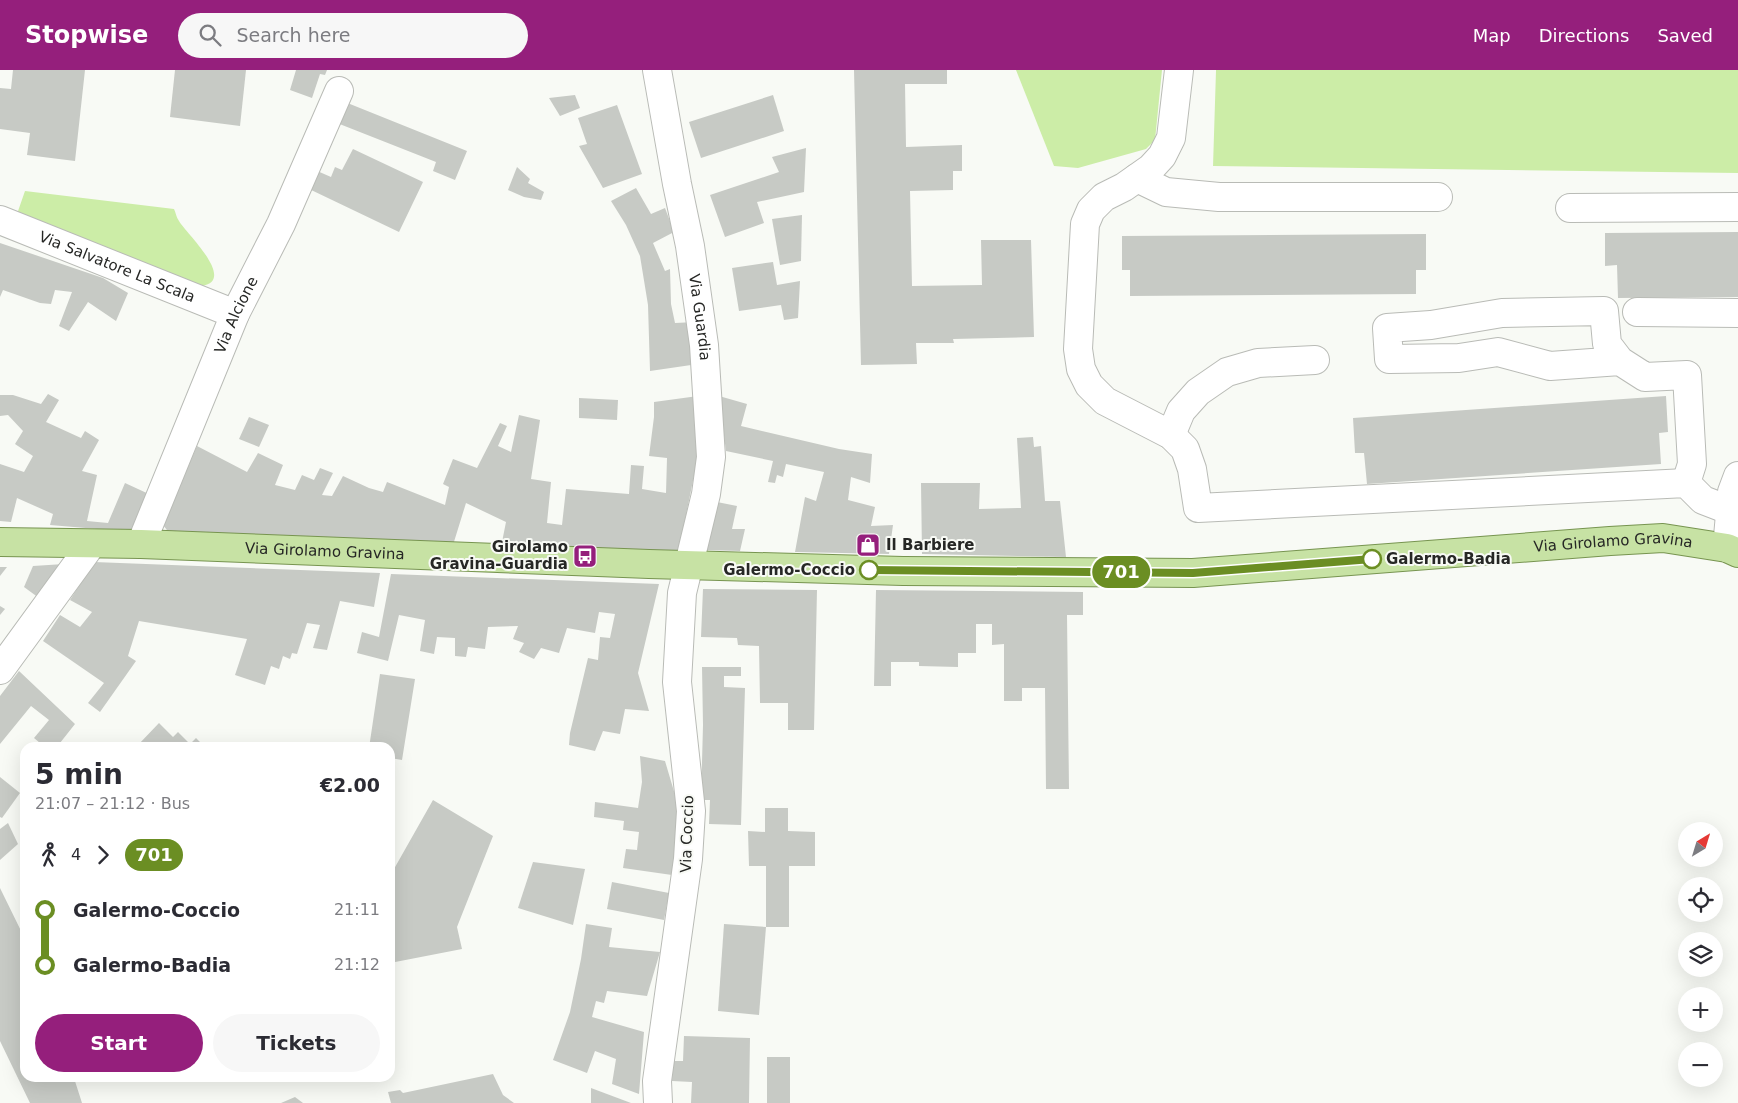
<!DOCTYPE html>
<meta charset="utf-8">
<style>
:root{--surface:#fff;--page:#f7f7f7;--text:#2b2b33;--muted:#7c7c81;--accent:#951f7c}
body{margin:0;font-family:"DejaVu Sans",sans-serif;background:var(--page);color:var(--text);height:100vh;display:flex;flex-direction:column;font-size:19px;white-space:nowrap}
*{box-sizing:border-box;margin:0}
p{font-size:16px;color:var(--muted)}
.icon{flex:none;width:28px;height:28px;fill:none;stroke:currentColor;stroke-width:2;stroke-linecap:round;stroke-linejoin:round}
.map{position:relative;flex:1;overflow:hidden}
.side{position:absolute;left:20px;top:672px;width:375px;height:340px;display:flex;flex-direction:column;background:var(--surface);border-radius:15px;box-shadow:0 5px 20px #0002}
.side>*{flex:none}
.badge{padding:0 10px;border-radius:16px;font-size:18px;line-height:32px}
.needle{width:32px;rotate:38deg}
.controls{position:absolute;left:1678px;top:752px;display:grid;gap:10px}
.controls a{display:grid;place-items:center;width:45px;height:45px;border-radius:50%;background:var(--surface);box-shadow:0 5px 20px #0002;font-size:25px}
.map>.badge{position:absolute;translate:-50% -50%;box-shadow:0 0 0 2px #fff}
.legs{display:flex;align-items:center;gap:8px;height:55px;padding:0 15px;font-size:16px}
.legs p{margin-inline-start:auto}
.summary{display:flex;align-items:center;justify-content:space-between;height:85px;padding:0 15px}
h1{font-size:28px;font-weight:600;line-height:38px}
.primary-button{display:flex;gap:10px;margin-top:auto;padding:10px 15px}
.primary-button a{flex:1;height:58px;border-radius:30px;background:var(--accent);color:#fff;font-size:20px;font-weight:600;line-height:58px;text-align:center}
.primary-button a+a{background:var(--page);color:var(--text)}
ul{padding:0 15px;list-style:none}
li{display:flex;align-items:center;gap:18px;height:55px;font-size:19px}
li i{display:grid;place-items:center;width:8px;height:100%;margin:0 6px;background:currentColor}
li i::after{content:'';width:12px;height:12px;margin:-6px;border:4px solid;border-radius:50%;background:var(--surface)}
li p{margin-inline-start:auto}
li:first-child i{background:linear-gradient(#0000 50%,currentColor 0)}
li:last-child i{background:linear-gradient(currentColor 50%,#0000 0)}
header{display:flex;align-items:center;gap:30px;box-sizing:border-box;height:70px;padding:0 25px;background:var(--accent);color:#fff}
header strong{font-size:24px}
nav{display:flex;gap:28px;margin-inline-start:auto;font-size:18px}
.search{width:350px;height:45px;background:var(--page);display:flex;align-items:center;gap:12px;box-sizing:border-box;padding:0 18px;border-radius:28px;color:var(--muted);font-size:19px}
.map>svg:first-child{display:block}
.green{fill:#cceda7}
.building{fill:#c7cac5}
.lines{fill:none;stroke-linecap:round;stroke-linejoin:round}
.minor-casing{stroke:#b9bbb6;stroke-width:30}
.major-casing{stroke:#779450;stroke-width:30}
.minor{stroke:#fff;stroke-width:28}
.major{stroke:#c7e2a4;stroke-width:28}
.line-1-casing{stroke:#fff;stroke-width:11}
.line-1{stroke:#6b8e23;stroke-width:8}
.stop-1-dot{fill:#fff;stroke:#6b8e23;stroke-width:2.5}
.labels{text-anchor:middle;stroke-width:4;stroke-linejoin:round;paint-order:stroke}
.street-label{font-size:15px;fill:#262725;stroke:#f8faf5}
.poi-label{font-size:15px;font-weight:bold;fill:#262725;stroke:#f8faf5;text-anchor:start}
.stop-label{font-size:15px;font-weight:bold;fill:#262725;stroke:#f8faf5;text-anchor:start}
</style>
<header>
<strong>Stopwise</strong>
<div class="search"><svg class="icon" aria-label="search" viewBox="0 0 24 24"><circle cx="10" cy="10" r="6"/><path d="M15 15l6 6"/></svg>Search here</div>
<nav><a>Map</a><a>Directions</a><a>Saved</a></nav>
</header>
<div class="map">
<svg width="1738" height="1033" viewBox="0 0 1738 1033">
<rect width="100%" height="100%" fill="#f8faf5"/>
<g class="green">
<path d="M 1016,0 L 1162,0 L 1155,70 L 1146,79 L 1078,98 L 1054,96 Z"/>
<path d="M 1216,0 L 1738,0 L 1738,103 L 1213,96 Z"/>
<path d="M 25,121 L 174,139 C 176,143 176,147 179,151 C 186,163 238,211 201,216 L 17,144 Z"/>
</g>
<g class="building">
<path d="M 13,0 L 85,0 L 75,91 L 27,85 L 30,63 L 0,59 L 0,18 L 11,19 Z"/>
<path d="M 175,0 L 246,0 L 240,56 L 170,47 Z"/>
<path d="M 296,0 L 327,0 L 325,5 L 320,4 L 312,28 L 290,20 Z"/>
<path d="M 854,0 L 947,0 L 947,14 L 905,14 L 906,77 L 962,75 L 962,101 L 953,101 L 953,120 L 910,121 L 912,216 L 982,215 L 981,170 L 1031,170 L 1034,267 L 953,269 L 954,273 L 916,273 L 917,294 L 861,295 Z"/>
<path d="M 575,25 L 580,38 L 560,46 L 549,28 Z"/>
<path d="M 773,25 L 784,61 L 701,88 L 689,52 Z"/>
<path d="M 345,32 L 467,81 L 455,110 L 433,101 L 436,92 L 337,53 Z"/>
<path d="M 617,35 L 642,104 L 603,118 L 579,76 L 587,74 L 578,48 Z"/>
<path d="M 806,78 L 804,122 L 757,132 L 764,153 L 725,167 L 710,125 L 779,102 L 772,87 Z"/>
<path d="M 353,79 L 423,112 L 399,162 L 307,118 L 315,100 L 331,107 L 335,97 L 342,100 Z"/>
<path d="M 517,97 L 530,109 L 528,113 L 544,122 L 541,130 L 524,127 L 508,120 Z"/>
<path d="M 636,118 L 651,144 L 665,138 L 674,162 L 653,173 L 665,201 L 670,199 L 671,234 L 675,253 L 695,252 L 698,294 L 650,301 L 648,235 L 640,186 L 626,155 L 611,131 Z"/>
<path d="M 802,145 L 801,191 L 780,195 L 772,149 Z"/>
<path d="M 1738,162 L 1738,227 L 1618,228 L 1617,195 L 1605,196 L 1605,163 Z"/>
<path d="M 1426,164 L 1426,200 L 1416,200 L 1416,224 L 1130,226 L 1130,200 L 1122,200 L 1122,166 Z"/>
<path d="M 0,173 L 103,208 L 128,223 L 116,251 L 88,232 L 69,261 L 59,256 L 72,222 L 55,220 L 51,234 L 40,233 L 3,220 L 0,227 Z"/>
<path d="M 773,192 L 777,215 L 800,211 L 798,248 L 784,250 L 781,235 L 739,241 L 732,198 Z"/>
<path d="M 48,324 L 59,330 L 46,352 L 81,368 L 85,361 L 99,370 L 82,401 L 97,405 L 87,451 L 108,453 L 125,413 L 151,425 L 133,462 L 50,455 L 53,444 L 17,428 L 11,452 L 0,451 L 0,394 L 24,402 L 33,386 L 15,374 L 23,361 L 8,345 L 0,346 L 0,325 L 13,325 L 41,334 Z"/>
<path d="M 698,326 L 697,391 L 678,484 L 501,477 L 506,452 L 466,433 L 453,475 L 170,464 L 163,455 L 197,376 L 247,402 L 258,383 L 283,395 L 275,415 L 295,420 L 302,405 L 314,410 L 320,398 L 333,403 L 322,425 L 332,426 L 343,406 L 369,418 L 383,422 L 387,412 L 445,435 L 449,417 L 443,414 L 453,389 L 477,398 L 500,353 L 507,356 L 498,376 L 511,382 L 519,345 L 540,350 L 531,409 L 551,412 L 547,453 L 562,455 L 566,419 L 629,424 L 631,395 L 644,396 L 642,419 L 666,423 L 667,388 L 649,386 L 654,347 L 654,332 Z"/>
<path d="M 719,326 L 747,334 L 741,356 L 839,379 L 872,384 L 870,413 L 851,407 L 848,430 L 875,437 L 871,456 L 893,455 L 889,484 L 795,482 L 805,427 L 816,431 L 824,402 L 786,394 L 783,407 L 777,405 L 775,413 L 768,412 L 773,391 L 726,381 Z"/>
<path d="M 1666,326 L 1668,362 L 1659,363 L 1661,394 L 1367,414 L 1364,383 L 1355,383 L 1353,348 Z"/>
<path d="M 579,328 L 618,330 L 617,350 L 579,348 Z"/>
<path d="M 249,347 L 269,355 L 259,377 L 239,369 Z"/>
<path d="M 1033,367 L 1034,377 L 1041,376 L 1045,431 L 1060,431 L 1066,487 L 922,484 L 921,413 L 980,413 L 979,439 L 1021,438 L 1017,368 Z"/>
<path d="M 717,432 L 737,436 L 732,459 L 745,459 L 740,481 L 704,480 Z"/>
<path d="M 94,492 L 380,503 L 374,537 L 340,531 L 327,580 L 313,578 L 320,555 L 307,553 L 297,584 L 292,583 L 290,589 L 283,586 L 279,599 L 271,596 L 265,615 L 235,605 L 247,569 L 139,551 L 128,586 L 136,591 L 100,642 L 88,633 L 104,613 L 43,571 L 60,545 L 80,557 L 92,542 L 70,530 Z"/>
<path d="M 64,494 L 39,528 L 24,517 L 33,496 Z"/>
<path d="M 0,497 L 7,497 L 0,506 Z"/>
<path d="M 391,504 L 659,514 L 638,603 L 649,641 L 625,639 L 620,664 L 603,661 L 595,681 L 569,675 L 570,663 L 588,588 L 598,590 L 600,567 L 610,568 L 615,544 L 599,542 L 595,563 L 567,558 L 559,583 L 541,578 L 534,589 L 519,582 L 524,573 L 513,569 L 518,556 L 488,557 L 485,579 L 468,577 L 466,587 L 455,586 L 455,568 L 437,567 L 434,584 L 420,581 L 425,550 L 399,545 L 388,591 L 357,583 L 362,562 L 379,567 Z"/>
<path d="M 703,519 L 817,520 L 814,660 L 788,660 L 788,633 L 760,633 L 759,576 L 738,575 L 737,568 L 701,567 Z"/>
<path d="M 876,520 L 1083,522 L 1083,545 L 1067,545 L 1069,719 L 1046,719 L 1045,618 L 1022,618 L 1022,631 L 1004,631 L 1004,574 L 992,575 L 992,554 L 976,554 L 976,583 L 958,583 L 958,597 L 919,596 L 919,592 L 891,592 L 891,616 L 874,616 Z"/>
<path d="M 0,536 L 5,539 L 0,545 Z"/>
<path d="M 702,597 L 741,597 L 741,606 L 724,606 L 724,617 L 745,618 L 741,755 L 709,754 L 710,730 L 701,730 L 703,655 Z"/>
<path d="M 19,601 L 75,654 L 56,678 L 46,678 L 34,668 L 49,650 L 31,636 L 0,674 L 0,626 Z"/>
<path d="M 380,604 L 415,609 L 402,690 L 390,688 L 390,678 L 369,678 Z"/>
<path d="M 159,653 L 173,667 L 178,662 L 190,674 L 196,668 L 206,678 L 141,678 L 138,675 Z"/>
<path d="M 213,672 L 219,678 L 207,678 Z"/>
<path d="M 640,686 L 665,691 L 681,745 L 672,805 L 623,798 L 626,779 L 637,780 L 639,762 L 623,760 L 624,751 L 594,747 L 595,732 L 638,738 L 642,712 Z"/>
<path d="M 0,707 L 20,723 L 2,748 L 0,747 Z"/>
<path d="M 433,730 L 493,766 L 457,857 L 462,879 L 390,893 L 390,806 Z"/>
<path d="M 765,738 L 788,738 L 788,761 L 815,762 L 815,796 L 789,796 L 789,857 L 766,857 L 766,796 L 749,796 L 748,761 L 765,762 Z"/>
<path d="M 8,753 L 18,774 L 0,790 L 0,759 Z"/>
<path d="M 533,792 L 585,799 L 573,855 L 518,838 Z"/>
<path d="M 612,812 L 669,823 L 664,850 L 607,839 Z"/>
<path d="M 0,818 L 25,869 L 25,1008 L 74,1008 L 82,1033 L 30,1033 L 0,971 Z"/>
<path d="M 586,854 L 612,858 L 609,877 L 660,882 L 647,926 L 607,921 L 604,933 L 596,931 L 592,947 L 644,962 L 639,1024 L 612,1014 L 616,989 L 595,981 L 587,1003 L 553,990 L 570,942 L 581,889 Z"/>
<path d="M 724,854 L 766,857 L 759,945 L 718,941 Z"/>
<path d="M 684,966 L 750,968 L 749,1033 L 691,1033 L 692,1012 L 672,1011 L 673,991 L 683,991 Z"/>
<rect x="767" y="987" width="23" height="46"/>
<path d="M 493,1004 L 503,1025 L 514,1033 L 391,1033 L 388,1022 L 400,1020 L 403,1023 Z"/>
<path d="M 591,1018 L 631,1033 L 591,1033 Z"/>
<path d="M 295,1027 L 303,1033 L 281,1033 Z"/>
</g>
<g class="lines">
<g class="minor-casing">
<g id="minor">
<path id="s1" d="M 657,0 L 677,114 L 690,176 L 704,275 L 711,387 L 706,424 L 682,523 L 677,612 L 691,741 L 688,789 L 657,1011 L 658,1033"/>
<path d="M 1179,0 L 1171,68 L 1162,86 L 1151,98 L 1124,117 L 1104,127 L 1091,140 L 1085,154 L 1078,279 L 1081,299 L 1089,315 L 1105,331 L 1171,365 L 1185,379 L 1192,399 L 1198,438 L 1686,413 L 1703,430 L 1729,440"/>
<path d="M 1137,108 L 1166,122 L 1219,127 L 1438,127"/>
<path d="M 1570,138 L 1738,137"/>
<path id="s2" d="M 0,150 L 235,244"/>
<path d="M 1637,242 L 1738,243"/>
<path d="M 1620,291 L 1550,296 L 1498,282 L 1459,288 L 1389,289 L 1387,258 L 1431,255 L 1502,243 L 1604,241 L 1607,274 L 1620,291 L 1645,307 L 1687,305 L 1692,394 L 1686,413"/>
<path d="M 1171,365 L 1181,341 L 1198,322 L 1227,302 L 1258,293 L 1315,290"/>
<path id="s3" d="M 141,474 L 235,244 L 281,154 L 339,21"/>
<path d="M 1727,478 L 1732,422 L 1738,406"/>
<path d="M 0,600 L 91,475"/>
</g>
</g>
<g class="major-casing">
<g id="major">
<path id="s4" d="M 0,472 L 141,474 L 649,494 L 903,501 L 1193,503 L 1610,471 L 1663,468 L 1727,478 L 1738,483"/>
</g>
</g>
<use href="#minor" class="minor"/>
<use href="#major" class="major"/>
</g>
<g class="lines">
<g class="line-1-casing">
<path id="line-1" d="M 869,500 L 1193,503 L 1372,489"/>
</g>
<use href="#line-1" class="line-1"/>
</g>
<defs>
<g id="shop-square" transform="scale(1.25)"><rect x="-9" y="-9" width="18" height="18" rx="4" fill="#951f7c" stroke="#f8faf5"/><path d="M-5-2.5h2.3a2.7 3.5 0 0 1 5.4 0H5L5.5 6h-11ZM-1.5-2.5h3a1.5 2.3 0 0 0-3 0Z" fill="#fff"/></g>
<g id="bus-square" transform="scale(1.25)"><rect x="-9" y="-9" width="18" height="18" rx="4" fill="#951f7c" stroke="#f8faf5"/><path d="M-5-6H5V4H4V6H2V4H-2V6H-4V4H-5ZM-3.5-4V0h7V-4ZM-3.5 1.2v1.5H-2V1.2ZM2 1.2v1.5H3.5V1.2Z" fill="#fff"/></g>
</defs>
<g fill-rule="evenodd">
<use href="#shop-square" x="868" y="475"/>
<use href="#bus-square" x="585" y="486"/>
</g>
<g class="stop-1-dot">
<circle cx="1372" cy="489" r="9"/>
<circle cx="869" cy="500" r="9"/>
</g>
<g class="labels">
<g class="street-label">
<text dy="5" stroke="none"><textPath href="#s2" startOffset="126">Via Salvatore La Scala</textPath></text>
<text dy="5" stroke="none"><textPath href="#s3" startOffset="248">Via Alcione</textPath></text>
<text dy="5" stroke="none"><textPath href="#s1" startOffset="251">Via Guardia</textPath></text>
<text dy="5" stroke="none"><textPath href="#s4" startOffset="1615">Via Girolamo Gravina</textPath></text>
<text dy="5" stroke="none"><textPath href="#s4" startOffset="325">Via Girolamo Gravina</textPath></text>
<text transform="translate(687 764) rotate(-88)" y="5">Via Coccio</text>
</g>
<g class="poi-label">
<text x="886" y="480">Il Barbiere</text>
<text x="568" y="482" text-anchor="end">Girolamo<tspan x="568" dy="17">Gravina-Guardia</tspan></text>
</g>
<g class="stop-label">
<text x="1386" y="494">Galermo-Badia</text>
<text x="855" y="505" text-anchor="end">Galermo-Coccio</text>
</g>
</g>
</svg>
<div class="controls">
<a><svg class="needle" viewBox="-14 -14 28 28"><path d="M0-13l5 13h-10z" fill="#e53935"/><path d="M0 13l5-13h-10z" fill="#7c7c81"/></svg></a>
<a><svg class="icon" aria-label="locate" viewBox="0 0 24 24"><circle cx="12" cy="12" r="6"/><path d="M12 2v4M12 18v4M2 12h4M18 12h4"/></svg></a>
<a><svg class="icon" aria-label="layers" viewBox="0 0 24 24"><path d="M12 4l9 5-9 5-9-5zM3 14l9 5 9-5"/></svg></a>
<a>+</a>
<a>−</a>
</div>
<b class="badge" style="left:1121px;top:502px;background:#6b8e23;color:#fff">701</b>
<section class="side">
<div class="summary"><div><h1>5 min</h1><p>21:07 – 21:12 · Bus</p></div><b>€2.00</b></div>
<div class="legs"><svg class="icon" aria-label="walk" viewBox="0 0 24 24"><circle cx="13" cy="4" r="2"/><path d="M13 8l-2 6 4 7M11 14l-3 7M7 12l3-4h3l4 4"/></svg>4<svg class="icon" aria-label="forward" viewBox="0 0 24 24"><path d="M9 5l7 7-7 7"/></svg><b class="badge" style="background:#6b8e23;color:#fff">701</b></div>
<ul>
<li><i style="color:#6b8e23"></i><b>Galermo-Coccio</b><p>21:11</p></li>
<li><i style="color:#6b8e23"></i><b>Galermo-Badia</b><p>21:12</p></li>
</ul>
<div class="primary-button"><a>Start</a><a>Tickets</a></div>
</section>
</div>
